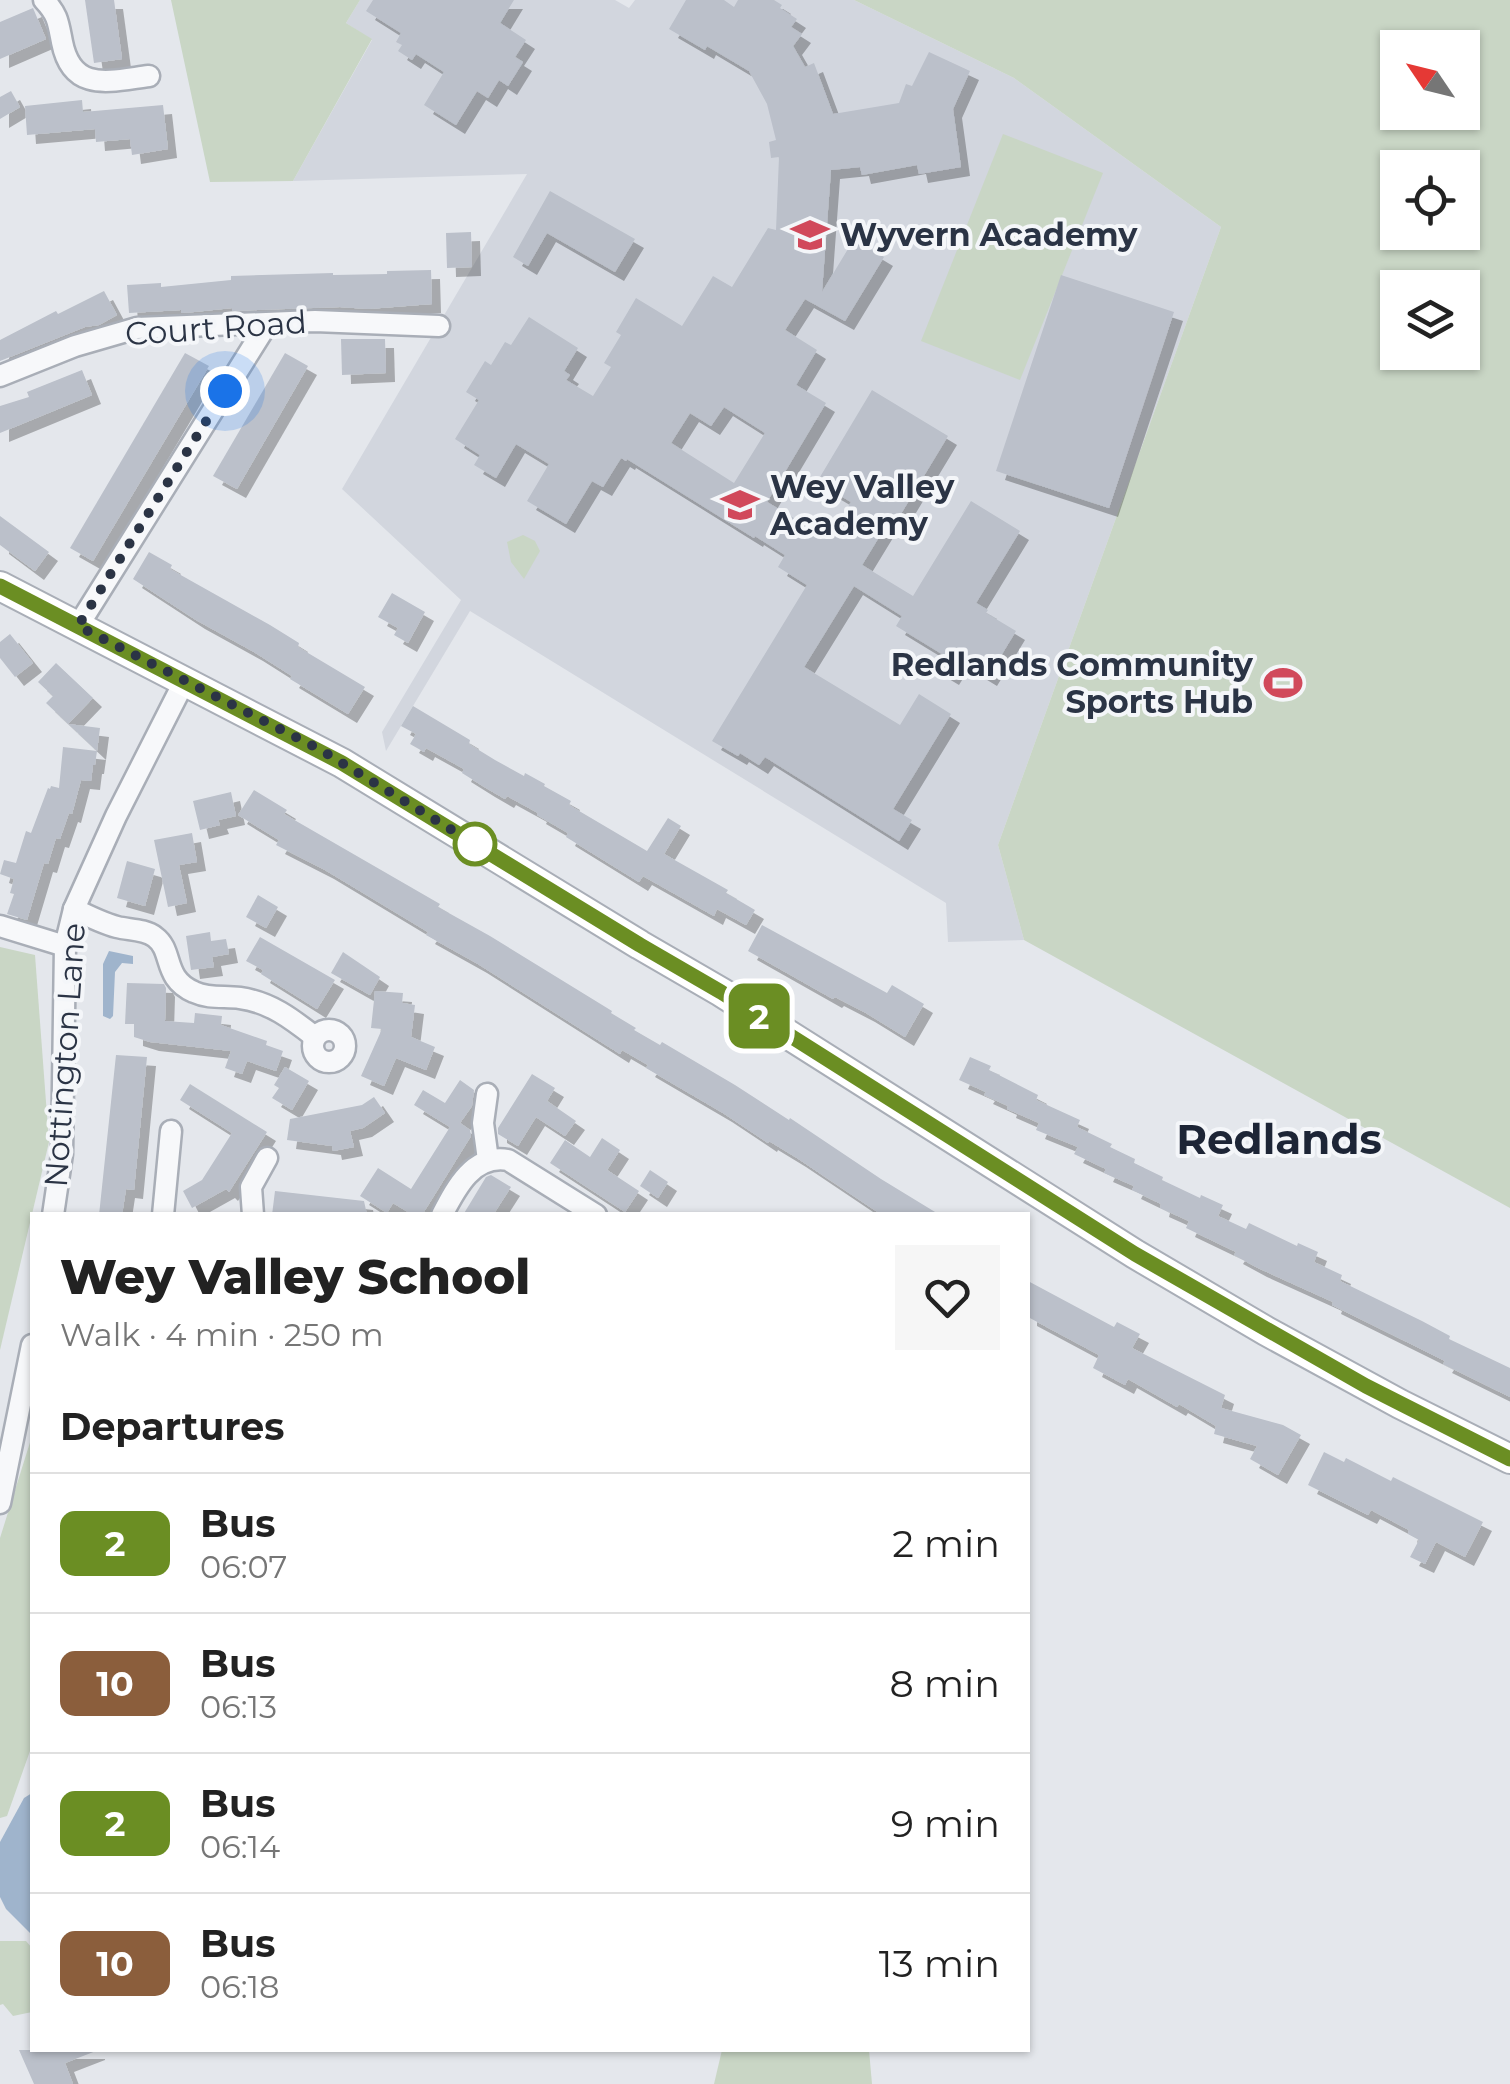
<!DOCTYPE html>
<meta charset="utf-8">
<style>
:root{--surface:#fff;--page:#f6f6f6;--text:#222;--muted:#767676;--line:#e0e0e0}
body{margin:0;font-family:Montserrat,sans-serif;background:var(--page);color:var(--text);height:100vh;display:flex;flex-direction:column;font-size:38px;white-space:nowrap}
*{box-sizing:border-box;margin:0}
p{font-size:32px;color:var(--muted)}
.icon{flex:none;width:55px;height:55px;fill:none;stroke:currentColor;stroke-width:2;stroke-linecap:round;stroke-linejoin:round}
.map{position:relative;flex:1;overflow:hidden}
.drawer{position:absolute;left:30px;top:1212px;width:1000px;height:840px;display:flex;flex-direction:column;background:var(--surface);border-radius:0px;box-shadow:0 2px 8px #0004}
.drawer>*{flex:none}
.badge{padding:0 20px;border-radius:15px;font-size:35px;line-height:65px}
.needle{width:65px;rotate:305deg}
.fabs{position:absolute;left:1380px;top:30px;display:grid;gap:20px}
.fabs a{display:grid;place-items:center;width:100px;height:100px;border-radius:0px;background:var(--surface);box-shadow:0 2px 8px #0004;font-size:50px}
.you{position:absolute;width:50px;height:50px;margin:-25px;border:8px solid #fff;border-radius:50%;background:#1a73e8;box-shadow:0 0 0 15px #1a73e833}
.map>.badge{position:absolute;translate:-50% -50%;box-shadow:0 0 0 5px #fff}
h2{padding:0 30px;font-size:38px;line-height:90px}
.round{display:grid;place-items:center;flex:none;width:105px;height:105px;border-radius:0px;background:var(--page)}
.headline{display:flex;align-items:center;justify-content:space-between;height:170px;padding:0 30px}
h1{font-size:48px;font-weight:800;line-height:75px}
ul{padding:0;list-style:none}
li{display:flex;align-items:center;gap:30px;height:140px;padding:0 30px;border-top:2px solid var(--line)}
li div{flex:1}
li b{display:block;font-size:38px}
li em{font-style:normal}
li .badge{min-width:110px;font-weight:700;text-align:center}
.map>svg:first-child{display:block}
.built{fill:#d2d6de}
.green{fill:#c9d6c5;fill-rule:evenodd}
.water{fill:#9fb4cc}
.building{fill:#bbc0ca;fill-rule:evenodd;filter:url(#shadow)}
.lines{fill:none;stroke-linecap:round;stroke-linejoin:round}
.street-casing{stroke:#a9aeb7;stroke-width:25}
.secondary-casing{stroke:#a9aeb7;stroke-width:32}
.street{stroke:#f7f8fa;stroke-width:20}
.secondary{stroke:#fff;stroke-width:28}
.line-casing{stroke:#fff;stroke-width:22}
.line{stroke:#6b8e23;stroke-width:15}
.walk{stroke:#2b3445;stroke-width:10;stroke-dasharray:0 18}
.stop-dot{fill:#fff;stroke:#6b8e23;stroke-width:5}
.labels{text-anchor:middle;stroke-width:8;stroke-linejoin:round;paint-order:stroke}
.poi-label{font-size:32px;font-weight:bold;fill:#2b3445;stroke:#f4f6f9;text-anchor:start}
.street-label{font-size:32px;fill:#2b3445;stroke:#f4f6f9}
.district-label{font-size:42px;font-weight:bold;fill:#1d2536;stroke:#f4f6f9}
</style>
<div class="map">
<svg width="1510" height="2084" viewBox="0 0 1510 2084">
<defs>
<filter id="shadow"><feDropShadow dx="9" dy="9" stdDeviation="0" flood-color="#0004"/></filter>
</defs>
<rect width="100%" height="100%" fill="#e4e7ec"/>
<path class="built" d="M 360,0 L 615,0 L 629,8 L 635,0 L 854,0 L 1014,78 L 1221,227 L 998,845 L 1024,940 L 948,942 L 946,903 L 470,611 L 386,751 L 382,732 L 461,600 L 342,489 L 527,174 L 293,181 L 372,40 L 346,23 Z"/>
<g class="green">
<path d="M 171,0 L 360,0 L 346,23 L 372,39 L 293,181 L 210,182 Z"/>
<path d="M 854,0 L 1510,0 L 1510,1208 L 1024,940 L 998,845 L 1221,227 L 1014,78 ZM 1398,48 L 1462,48 L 1462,112 L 1398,112 ZM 1398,168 L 1462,168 L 1462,232 L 1398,232 ZM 1398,288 L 1462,288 L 1462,352 L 1398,352 Z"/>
<path d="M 1003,134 L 1103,173 L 1020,380 L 921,341 Z"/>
<path d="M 523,535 L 535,541 L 540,551 L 524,579 L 511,562 L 507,542 Z"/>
<path d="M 0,947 L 35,955 L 49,1142 L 0,1350 Z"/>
<path d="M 32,1436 L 32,1751 L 30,1751 L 7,1816 L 0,1818 L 0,1538 Z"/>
<path d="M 0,1941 L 26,1941 L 32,1948 L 32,2012 L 13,2016 L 3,2004 L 0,2005 Z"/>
<path d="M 722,2050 L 869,2050 L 872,2084 L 714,2084 Z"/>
</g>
<g class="water">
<path d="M 109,951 L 133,956 L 133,964 L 122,963 L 115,972 L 113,1016 L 110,1019 L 103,1016 L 103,964 Z"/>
<path d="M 32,1793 L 32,1935 L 6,1909 L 0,1897 L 0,1842 L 24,1798 Z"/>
</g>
<g class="building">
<path d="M 85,0 L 114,0 L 122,59 L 94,63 Z"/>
<path d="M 373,0 L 514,0 L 500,23 L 526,40 L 515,57 L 523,62 L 508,86 L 499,80 L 488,98 L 477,91 L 456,125 L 424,105 L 444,72 L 416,54 L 412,60 L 398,51 L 402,45 L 396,42 L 401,33 L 366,11 Z"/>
<path d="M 686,0 L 724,0 L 734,7 L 738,0 L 774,0 L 782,5 L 780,8 L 797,19 L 791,27 L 802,34 L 793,46 L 805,67 L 814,63 L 833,114 L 899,103 L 906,84 L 912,86 L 929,52 L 970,71 L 953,109 L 961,167 L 919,174 L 917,165 L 862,175 L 860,167 L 831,170 L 822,292 L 854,239 L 884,257 L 845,321 L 805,299 L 785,330 L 817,350 L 796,385 L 826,403 L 767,502 L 829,539 L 851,502 L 817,482 L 872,390 L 948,436 L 893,527 L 887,524 L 862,565 L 913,596 L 971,501 L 1020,531 L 976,603 L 988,610 L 986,613 L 1016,631 L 988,677 L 960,660 L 950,676 L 935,667 L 942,654 L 896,626 L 902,616 L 854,586 L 804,667 L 900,725 L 919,694 L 951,714 L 893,809 L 912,820 L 899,841 L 765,757 L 759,765 L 740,753 L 738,756 L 712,741 L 807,585 L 778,567 L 785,555 L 755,536 L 754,538 L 627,459 L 626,461 L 621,458 L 603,487 L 592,481 L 566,524 L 527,501 L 549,464 L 516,444 L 496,478 L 474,465 L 480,455 L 455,439 L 479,400 L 466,392 L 485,361 L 491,365 L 505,342 L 511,345 L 529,317 L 578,348 L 564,371 L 570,375 L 566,380 L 593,396 L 611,367 L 604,363 L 621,335 L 616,332 L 636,298 L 682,326 L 713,276 L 732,287 L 768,228 L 776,230 L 779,157 L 771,158 L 769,142 L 776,140 L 767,104 L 749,71 L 707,46 L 705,50 L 669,29 ZM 724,407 L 765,433 L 734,483 L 671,443 L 690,413 L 711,426 Z"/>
<path d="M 33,8 L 46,39 L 0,59 L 0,22 Z"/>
<path d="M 11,91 L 20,107 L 0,119 L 0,97 Z"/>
<path d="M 82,100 L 83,112 L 163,105 L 168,149 L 132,155 L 130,139 L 96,142 L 95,129 L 27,135 L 25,106 Z"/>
<path d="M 550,191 L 635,239 L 615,272 L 547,233 L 528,266 L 513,257 Z"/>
<path d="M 471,232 L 472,267 L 447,268 L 446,233 Z"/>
<path d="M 431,270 L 432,304 L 368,309 L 340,307 L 232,311 L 232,308 L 194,312 L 181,313 L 181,310 L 129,313 L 127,285 L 161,283 L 161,287 L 231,280 L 231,276 L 333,273 L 333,275 L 387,274 L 387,271 Z"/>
<path d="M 1061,275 L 1174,312 L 1109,508 L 996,471 Z"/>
<path d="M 104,291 L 117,315 L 99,325 L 85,327 L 0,361 L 0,340 L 56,311 L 58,314 Z"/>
<path d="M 341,339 L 385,339 L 386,373 L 342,375 Z"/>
<path d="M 185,353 L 209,366 L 93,561 L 70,548 Z"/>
<path d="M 285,353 L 308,366 L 237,489 L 213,476 Z"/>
<path d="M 82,370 L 92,395 L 0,433 L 0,406 L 29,397 L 27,392 Z"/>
<path d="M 0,516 L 49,552 L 35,571 L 0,545 Z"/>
<path d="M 149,552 L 172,565 L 170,569 L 270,625 L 299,643 L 298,647 L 365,687 L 348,714 L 290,679 L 292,676 L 254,652 L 196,620 L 133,579 Z"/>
<path d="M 392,593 L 425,612 L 408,643 L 394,635 L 398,628 L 378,617 Z"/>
<path d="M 10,634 L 33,663 L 15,677 L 0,658 L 0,642 Z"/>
<path d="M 56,663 L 93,698 L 68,724 L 100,728 L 97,751 L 46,703 L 53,696 L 38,682 Z"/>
<path d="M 413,706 L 470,740 L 469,744 L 495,760 L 524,776 L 525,773 L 545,784 L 544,786 L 571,801 L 569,805 L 647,851 L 668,818 L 681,826 L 664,854 L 728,890 L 726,893 L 755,910 L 746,925 L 717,909 L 714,916 L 643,876 L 639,882 L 566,837 L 568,833 L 537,815 L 538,813 L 507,796 L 505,799 L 486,788 L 462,773 L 464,769 L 426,748 L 424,752 L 410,744 L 416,734 L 401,726 Z"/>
<path d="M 63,747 L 97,751 L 95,765 L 93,765 L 91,781 L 81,780 L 72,814 L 69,813 L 60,839 L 56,838 L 48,864 L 44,863 L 27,920 L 7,914 L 14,894 L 10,893 L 14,879 L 0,874 L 4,860 L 16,863 L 26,831 L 31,833 L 48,788 L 50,789 L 51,786 L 59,788 Z"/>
<path d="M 254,790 L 287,810 L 284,814 L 440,904 L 438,907 L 490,936 L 612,1011 L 611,1013 L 636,1028 L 634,1030 L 660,1045 L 662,1042 L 735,1085 L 789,1120 L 790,1118 L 881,1179 L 940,1215 L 882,1215 L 797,1158 L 769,1141 L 768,1143 L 723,1113 L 646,1068 L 648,1065 L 622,1050 L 620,1054 L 478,964 L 426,935 L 428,932 L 325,870 L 276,845 L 279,840 L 238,815 Z"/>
<path d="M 231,792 L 236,816 L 218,820 L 220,825 L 200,830 L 193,801 Z"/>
<path d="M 192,833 L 197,862 L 179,865 L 187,903 L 168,907 L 154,840 Z"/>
<path d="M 127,861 L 155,869 L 145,906 L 117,898 Z"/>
<path d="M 258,895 L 278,907 L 266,928 L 246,917 Z"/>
<path d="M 762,925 L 887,993 L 892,985 L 924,1004 L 905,1037 L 866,1013 L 835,997 L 833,999 L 748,951 Z"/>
<path d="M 210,932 L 211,941 L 226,939 L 229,954 L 212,957 L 214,967 L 191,970 L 186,936 Z"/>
<path d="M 260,937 L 335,980 L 317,1009 L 261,974 L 263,970 L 246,961 Z"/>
<path d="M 343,952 L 380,977 L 370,995 L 331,973 Z"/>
<path d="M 127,983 L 164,984 L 166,988 L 165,1021 L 194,1023 L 195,1013 L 222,1016 L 221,1025 L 267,1041 L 266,1045 L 283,1051 L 276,1071 L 247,1061 L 242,1074 L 225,1068 L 231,1051 L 150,1042 L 134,1037 L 134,1024 L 125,1024 Z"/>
<path d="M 375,991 L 403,993 L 402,1003 L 415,1005 L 411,1037 L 435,1047 L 426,1070 L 396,1058 L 384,1086 L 361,1076 L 382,1029 L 371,1028 Z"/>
<path d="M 116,1055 L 147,1057 L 134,1190 L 126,1189 L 122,1215 L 99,1215 Z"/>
<path d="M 970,1057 L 991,1066 L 989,1070 L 1038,1095 L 1036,1100 L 1080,1120 L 1077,1127 L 1112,1144 L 1110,1147 L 1135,1159 L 1134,1163 L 1163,1177 L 1162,1180 L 1200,1198 L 1201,1195 L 1223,1205 L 1218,1216 L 1246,1229 L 1249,1223 L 1297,1246 L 1298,1243 L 1318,1252 L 1314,1262 L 1342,1275 L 1340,1281 L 1422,1321 L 1450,1336 L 1449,1339 L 1510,1368 L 1510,1397 L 1443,1364 L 1445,1361 L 1419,1348 L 1332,1305 L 1333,1302 L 1258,1268 L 1234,1255 L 1236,1252 L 1186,1228 L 1189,1221 L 1160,1208 L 1161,1204 L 1132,1190 L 1134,1186 L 1104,1173 L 1106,1169 L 1074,1154 L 1078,1147 L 1036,1130 L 1039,1123 L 1007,1109 L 1008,1106 L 984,1095 L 986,1092 L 959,1080 Z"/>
<path d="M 285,1067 L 309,1081 L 292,1110 L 272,1098 L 279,1088 L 274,1085 Z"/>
<path d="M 532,1074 L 555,1088 L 547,1101 L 576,1121 L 565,1136 L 536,1117 L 518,1146 L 498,1134 L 498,1128 Z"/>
<path d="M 460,1080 L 474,1090 L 472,1106 L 460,1123 L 470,1130 L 471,1136 L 422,1215 L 413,1215 L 393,1203 L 387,1213 L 360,1196 L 378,1168 L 411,1189 L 450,1127 L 414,1105 L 423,1090 L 445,1103 Z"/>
<path d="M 190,1084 L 267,1132 L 229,1192 L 226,1189 L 192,1208 L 183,1191 L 202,1180 L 232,1133 L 180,1100 Z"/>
<path d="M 374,1097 L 385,1113 L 363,1128 L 350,1131 L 354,1147 L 333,1151 L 332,1146 L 287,1140 L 290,1119 L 362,1105 Z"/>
<path d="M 602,1138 L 620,1150 L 607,1170 L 639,1191 L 625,1212 L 550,1163 L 565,1140 L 590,1157 Z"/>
<path d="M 650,1170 L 668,1182 L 658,1198 L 640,1186 Z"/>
<path d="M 491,1175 L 511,1187 L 493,1215 L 463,1215 L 486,1177 Z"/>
<path d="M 275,1191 L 364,1201 L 367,1215 L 272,1215 Z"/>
<path d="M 1028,1281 L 1114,1327 L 1117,1322 L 1140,1334 L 1132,1348 L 1225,1395 L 1221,1408 L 1283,1425 L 1301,1435 L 1278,1475 L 1250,1459 L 1257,1446 L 1214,1434 L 1216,1426 L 1179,1404 L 1177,1407 L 1128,1379 L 1125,1385 L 1093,1368 L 1099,1355 L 1028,1317 Z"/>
<path d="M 1324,1452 L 1344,1462 L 1346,1458 L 1391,1481 L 1393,1477 L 1483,1522 L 1465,1557 L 1436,1542 L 1425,1564 L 1410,1557 L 1419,1540 L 1408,1534 L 1409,1530 L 1371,1510 L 1368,1515 L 1308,1485 Z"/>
<path d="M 19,2050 L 96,2050 L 96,2051 L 65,2063 L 73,2084 L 34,2084 Z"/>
</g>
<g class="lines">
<g class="street-casing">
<g id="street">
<path d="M 44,0 C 58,15 58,22 62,42 C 72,93 109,81 149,76"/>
<path d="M 0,376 L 75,346 L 137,328 L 315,321 L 439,326"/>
<path d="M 78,626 L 267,324"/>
<path d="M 74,909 C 88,916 102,923 117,927 C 129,930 145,929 155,937 C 174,951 162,978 194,992 C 209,999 224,996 240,998 C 270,1002 292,1019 315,1037"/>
<path d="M 0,926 L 65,946"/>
<circle cx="329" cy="1046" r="16"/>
<path d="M 487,1094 L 483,1123 L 488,1160"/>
<path d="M 53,1215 L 62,1154 L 65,946 L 74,909 L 116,816 L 185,680"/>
<path d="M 163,1215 L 171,1131"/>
<path d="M 253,1215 L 251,1187 L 267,1158"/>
<path d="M 442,1215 C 456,1188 473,1154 508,1160 L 596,1215"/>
<path d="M 0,1503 L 32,1345"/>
</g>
</g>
<g class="secondary-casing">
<path id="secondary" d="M 0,586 L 342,763 L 640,945 L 721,992 L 1135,1254 L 1266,1331 L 1400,1404 L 1510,1459"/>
</g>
<use href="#street" class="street"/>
<use href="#secondary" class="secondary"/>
</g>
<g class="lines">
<g class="line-casing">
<path id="line" d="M 0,586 L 342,763 L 640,945 L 721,992 L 1135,1254 L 1366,1386 L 1510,1459"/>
</g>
<use href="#line" class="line"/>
<path class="walk" d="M 225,391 L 78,626 L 319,749 L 475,844"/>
</g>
<defs>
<g id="school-bare" transform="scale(3)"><path d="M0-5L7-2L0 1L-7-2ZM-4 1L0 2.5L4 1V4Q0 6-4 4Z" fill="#d1495b" stroke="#f4f6f9" stroke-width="2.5" paint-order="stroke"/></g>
<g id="stadium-bare" transform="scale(3)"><path d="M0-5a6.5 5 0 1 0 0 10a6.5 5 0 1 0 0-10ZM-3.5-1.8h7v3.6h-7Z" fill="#d1495b" stroke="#f4f6f9" stroke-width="2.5" paint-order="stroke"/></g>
</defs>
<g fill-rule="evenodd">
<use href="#school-bare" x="810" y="235"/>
<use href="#school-bare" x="740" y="505"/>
<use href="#stadium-bare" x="1283" y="683"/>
</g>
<circle class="stop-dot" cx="475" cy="844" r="20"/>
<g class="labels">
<g class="poi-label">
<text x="840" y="246">Wyvern Academy</text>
<text x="770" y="498">Wey Valley<tspan x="770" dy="37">Academy</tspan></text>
<text x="1253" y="676" text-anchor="end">Redlands Community<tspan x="1253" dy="37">Sports Hub</tspan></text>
</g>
<g class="street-label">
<text transform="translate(216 328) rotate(-4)" y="11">Court Road</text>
<text transform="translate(65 1055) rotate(-86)" y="11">Nottington Lane</text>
</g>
<g class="district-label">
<text x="1279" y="1154">Redlands</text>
</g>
</g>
</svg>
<div class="fabs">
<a><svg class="needle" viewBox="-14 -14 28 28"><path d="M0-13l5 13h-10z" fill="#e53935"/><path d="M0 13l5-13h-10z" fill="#767676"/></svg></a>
<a><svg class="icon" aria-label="locate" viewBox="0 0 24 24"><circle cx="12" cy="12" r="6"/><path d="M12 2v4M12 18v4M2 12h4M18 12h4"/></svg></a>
<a><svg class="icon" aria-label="layers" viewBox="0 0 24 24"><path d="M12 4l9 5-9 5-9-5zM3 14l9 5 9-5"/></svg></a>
</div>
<div class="you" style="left:225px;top:391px"></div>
<b class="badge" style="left:759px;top:1016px;background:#6b8e23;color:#fff">2</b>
<section class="drawer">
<div class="headline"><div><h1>Wey Valley School</h1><p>Walk · 4 min · 250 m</p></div><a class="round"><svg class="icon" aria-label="heart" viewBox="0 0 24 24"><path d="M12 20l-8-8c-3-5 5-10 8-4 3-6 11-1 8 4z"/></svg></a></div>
<h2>Departures</h2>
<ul>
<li><span class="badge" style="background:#6b8e23;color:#fff">2</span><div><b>Bus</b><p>06:07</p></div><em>2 min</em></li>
<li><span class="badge" style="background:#8b5e3c;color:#fff">10</span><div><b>Bus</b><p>06:13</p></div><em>8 min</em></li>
<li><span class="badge" style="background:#6b8e23;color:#fff">2</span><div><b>Bus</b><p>06:14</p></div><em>9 min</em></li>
<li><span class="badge" style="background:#8b5e3c;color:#fff">10</span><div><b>Bus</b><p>06:18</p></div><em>13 min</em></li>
</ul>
</section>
</div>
